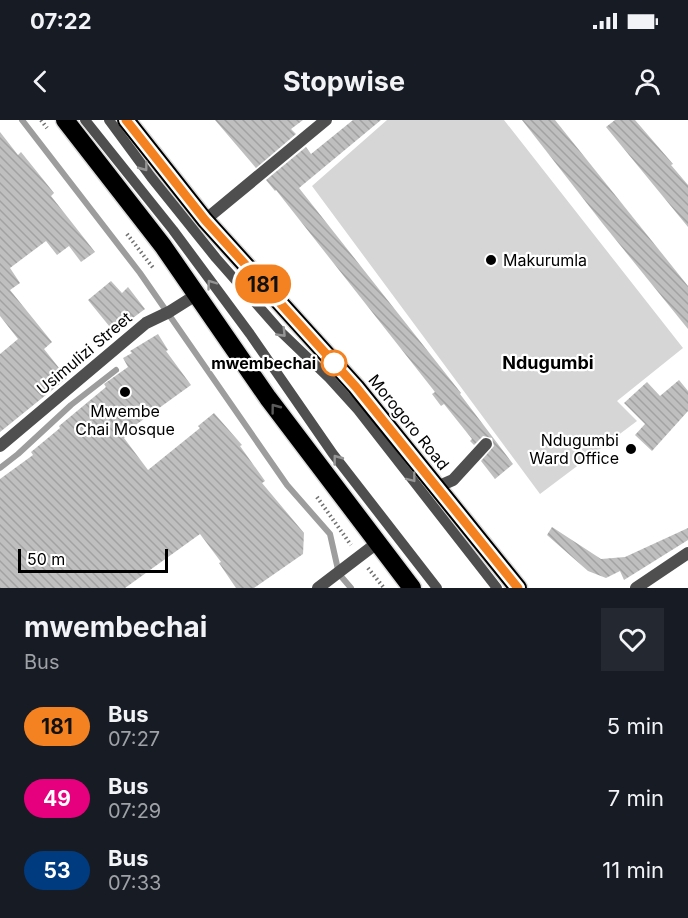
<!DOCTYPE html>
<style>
:root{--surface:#171b24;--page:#242831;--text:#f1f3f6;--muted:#9ea1a6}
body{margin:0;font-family:Inter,sans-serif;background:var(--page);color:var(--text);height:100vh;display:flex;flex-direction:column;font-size:22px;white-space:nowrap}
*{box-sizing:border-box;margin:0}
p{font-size:20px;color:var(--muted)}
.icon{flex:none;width:33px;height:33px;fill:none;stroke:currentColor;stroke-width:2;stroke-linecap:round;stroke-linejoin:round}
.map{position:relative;height:468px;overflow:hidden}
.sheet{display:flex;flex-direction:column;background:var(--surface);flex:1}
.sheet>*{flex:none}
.badge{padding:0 12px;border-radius:20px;font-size:21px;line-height:39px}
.scale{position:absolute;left:18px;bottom:15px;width:150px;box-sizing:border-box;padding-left:6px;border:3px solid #000;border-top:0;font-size:16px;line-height:21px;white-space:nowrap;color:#000;-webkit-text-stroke:4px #fff;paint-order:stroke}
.map>.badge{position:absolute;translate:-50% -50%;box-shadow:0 0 0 3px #fff}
.round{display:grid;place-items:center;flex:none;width:63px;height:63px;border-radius:0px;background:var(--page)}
.summary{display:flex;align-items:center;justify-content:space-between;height:102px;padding:0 24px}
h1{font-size:28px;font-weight:700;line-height:45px}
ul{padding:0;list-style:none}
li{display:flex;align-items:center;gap:18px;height:72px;padding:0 24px}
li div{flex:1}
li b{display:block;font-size:22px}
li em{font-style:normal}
li .badge{min-width:66px;font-weight:700;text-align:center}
.status{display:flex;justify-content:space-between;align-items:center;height:42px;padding:0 30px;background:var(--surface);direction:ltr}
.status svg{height:16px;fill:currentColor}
header{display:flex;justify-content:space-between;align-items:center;height:78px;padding:0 24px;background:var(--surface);font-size:27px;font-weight:700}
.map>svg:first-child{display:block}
.pitch{fill:#d6d6d6}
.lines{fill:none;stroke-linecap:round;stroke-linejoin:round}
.stream{stroke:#9d9d9d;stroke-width:6}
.building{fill:url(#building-back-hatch)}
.highway-casing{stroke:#dbdbdb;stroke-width:21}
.path{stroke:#717171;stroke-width:4;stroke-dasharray:1.5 3;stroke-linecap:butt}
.lane{stroke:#4f4f4f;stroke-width:10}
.street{stroke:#4f4f4f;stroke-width:12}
.highway{stroke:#000;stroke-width:18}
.oneway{stroke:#959595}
.oneway2{stroke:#595959}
.line-casing{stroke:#fff;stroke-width:14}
.line{stroke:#f58220;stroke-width:9}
.poi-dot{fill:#000;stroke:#fff;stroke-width:2}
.stop-dot{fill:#fff;stroke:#f58220;stroke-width:3}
.labels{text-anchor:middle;stroke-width:4.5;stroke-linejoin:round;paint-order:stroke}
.poi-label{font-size:16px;fill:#000;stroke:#fff;text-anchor:start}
.street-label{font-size:16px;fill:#000;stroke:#fff}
.stop-label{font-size:16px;font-weight:bold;fill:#000;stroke:#fff;text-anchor:end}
.neighbourhood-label{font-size:18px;font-weight:bold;fill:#000;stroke:#fff}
</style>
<div class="status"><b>07:22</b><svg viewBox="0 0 49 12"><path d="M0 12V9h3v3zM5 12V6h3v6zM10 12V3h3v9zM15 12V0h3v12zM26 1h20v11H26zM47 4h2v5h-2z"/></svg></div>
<header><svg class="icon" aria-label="back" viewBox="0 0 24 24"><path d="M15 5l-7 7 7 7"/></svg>Stopwise<svg class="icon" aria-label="person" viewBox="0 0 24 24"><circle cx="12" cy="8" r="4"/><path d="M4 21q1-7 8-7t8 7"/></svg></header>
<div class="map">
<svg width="688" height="468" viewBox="0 0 688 468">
<defs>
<pattern id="building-back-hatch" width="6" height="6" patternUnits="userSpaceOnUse" patternTransform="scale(1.5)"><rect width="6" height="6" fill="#bfbfbf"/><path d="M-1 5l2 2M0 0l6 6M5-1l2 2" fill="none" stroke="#a2a2a2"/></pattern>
</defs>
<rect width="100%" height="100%" fill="#fff"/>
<path class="pitch" d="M 387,0 L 504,0 L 683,228 L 617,281 L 637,301 L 540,374 L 312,66 Z"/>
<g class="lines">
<g class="stream">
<path d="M 22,0 L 140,153 L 287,365 L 330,414 L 339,454 L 351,468"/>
<path d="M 0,348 L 18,334 L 71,285 L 116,250"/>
</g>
</g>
<g class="building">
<path d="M 215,0 L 303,0 L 291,9 L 296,14 L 256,48 Z"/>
<path d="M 353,0 L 381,0 L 299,68 L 461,273 L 460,274 L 513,344 L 495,359 L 481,341 L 494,326 L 492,318 L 483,316 L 474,325 L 470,321 L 472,319 L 444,284 L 441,286 L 432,274 L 435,272 L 276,70 L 275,71 L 266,60 L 306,27 L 311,34 Z"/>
<path d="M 522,0 L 555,0 L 688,166 L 688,209 L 603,104 Z"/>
<path d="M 615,0 L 635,0 L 673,44 L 671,45 L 688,65 L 688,107 L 606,7 Z"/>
<path d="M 0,12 L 18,35 L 21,32 L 42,58 L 54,73 L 51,76 L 95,132 L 81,142 L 69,126 L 57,135 L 46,121 L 10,148 L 20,163 L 10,170 L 52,222 L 44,229 L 67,258 L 0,312 L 0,234 L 18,219 L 0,196 Z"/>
<path d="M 111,161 L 122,173 L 128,167 L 145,189 L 114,212 L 88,180 Z"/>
<path d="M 158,214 L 168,230 L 166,231 L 191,265 L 123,314 L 125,317 L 124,318 L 148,350 L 200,308 L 198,306 L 214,293 L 242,325 L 240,326 L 265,361 L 262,363 L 304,413 L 303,434 L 254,468 L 236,468 L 219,443 L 221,442 L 200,414 L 125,468 L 0,468 L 0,359 L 33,335 L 31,332 L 60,308 L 59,306 L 106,267 L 104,264 L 128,247 L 123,238 L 132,233 L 130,231 Z"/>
<path d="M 679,260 L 688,271 L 688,291 L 652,331 L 635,315 L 645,304 L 624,283 L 647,262 L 660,276 Z"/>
<path d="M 552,407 L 601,439 L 625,437 L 688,408 L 688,420 L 624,460 L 620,451 L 606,458 L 588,451 L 547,415 Z"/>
</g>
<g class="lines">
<g class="highway-casing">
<g id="highway">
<path d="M 65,0 L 163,126 L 268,278 L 412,468"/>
<path d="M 126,0 L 205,100 L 356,267 L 518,468"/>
</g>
</g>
<g class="path">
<path d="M 41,0 L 47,8"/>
<path d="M 127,114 L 154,149"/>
<path d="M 317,377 L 351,425"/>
<path d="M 368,448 L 384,468"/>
</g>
<g class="lane">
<path d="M 85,0 L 173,110 L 250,214 L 333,334 L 437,468"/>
<path d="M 109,0 L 151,57 L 216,138 L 282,213 L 329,258 L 358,290 L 497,468"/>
</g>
<g class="street">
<path d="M 205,100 L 326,0"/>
<path d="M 0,326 L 146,203 L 169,192 L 196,175"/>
<path d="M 437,367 L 453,360 L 486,324"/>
<path d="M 318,468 L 377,423"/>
<path d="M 636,468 L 688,433"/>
</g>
<use href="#highway" class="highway"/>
</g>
<defs><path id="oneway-chevron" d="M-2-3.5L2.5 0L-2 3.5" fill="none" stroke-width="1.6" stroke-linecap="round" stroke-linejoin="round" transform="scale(1.5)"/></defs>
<g class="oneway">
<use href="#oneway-chevron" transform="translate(144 47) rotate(53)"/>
<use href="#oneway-chevron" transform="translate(211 164) rotate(-126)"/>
<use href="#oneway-chevron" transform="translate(282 213) rotate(46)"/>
<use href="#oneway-chevron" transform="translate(337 339) rotate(-127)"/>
<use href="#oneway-chevron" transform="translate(412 358) rotate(52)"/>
</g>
<use class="oneway2" href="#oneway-chevron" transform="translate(275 288) rotate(-127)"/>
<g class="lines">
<g class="line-casing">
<path id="line" d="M 126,0 L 205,100 L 356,267 L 518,468"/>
</g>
<use href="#line" class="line"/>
</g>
<g class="poi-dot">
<circle cx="491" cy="140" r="6"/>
<circle cx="125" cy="272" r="6"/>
<circle cx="631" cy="329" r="6"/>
</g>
<circle class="stop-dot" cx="334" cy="243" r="12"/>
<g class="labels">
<g class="poi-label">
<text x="503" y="146">Makurumla</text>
<text x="125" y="297" text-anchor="middle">Mwembe<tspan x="125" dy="18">Chai Mosque</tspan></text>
<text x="619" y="326" text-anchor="end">Ndugumbi<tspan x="619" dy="18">Ward Office</tspan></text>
</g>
<g class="street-label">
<text transform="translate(84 233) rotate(-40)" y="6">Usimulizi Street</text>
<text transform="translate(409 302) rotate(51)" y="6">Morogoro Road</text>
</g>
<g class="stop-label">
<text x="316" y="249">mwembechai</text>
</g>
<g class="neighbourhood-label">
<text x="548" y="249">Ndugumbi</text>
</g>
</g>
</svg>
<div class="scale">50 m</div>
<b class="badge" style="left:263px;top:164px;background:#f58220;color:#111">181</b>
</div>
<section class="sheet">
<div class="summary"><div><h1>mwembechai</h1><p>Bus</p></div><a class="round"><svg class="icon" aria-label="heart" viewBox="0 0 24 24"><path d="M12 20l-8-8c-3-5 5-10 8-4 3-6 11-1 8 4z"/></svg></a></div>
<ul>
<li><span class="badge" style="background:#f58220;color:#111">181</span><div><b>Bus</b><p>07:27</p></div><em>5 min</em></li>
<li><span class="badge" style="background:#e6007e;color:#fff">49</span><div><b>Bus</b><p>07:29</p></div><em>7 min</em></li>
<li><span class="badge" style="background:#003b80;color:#fff">53</span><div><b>Bus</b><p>07:33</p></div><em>11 min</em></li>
</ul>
</section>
